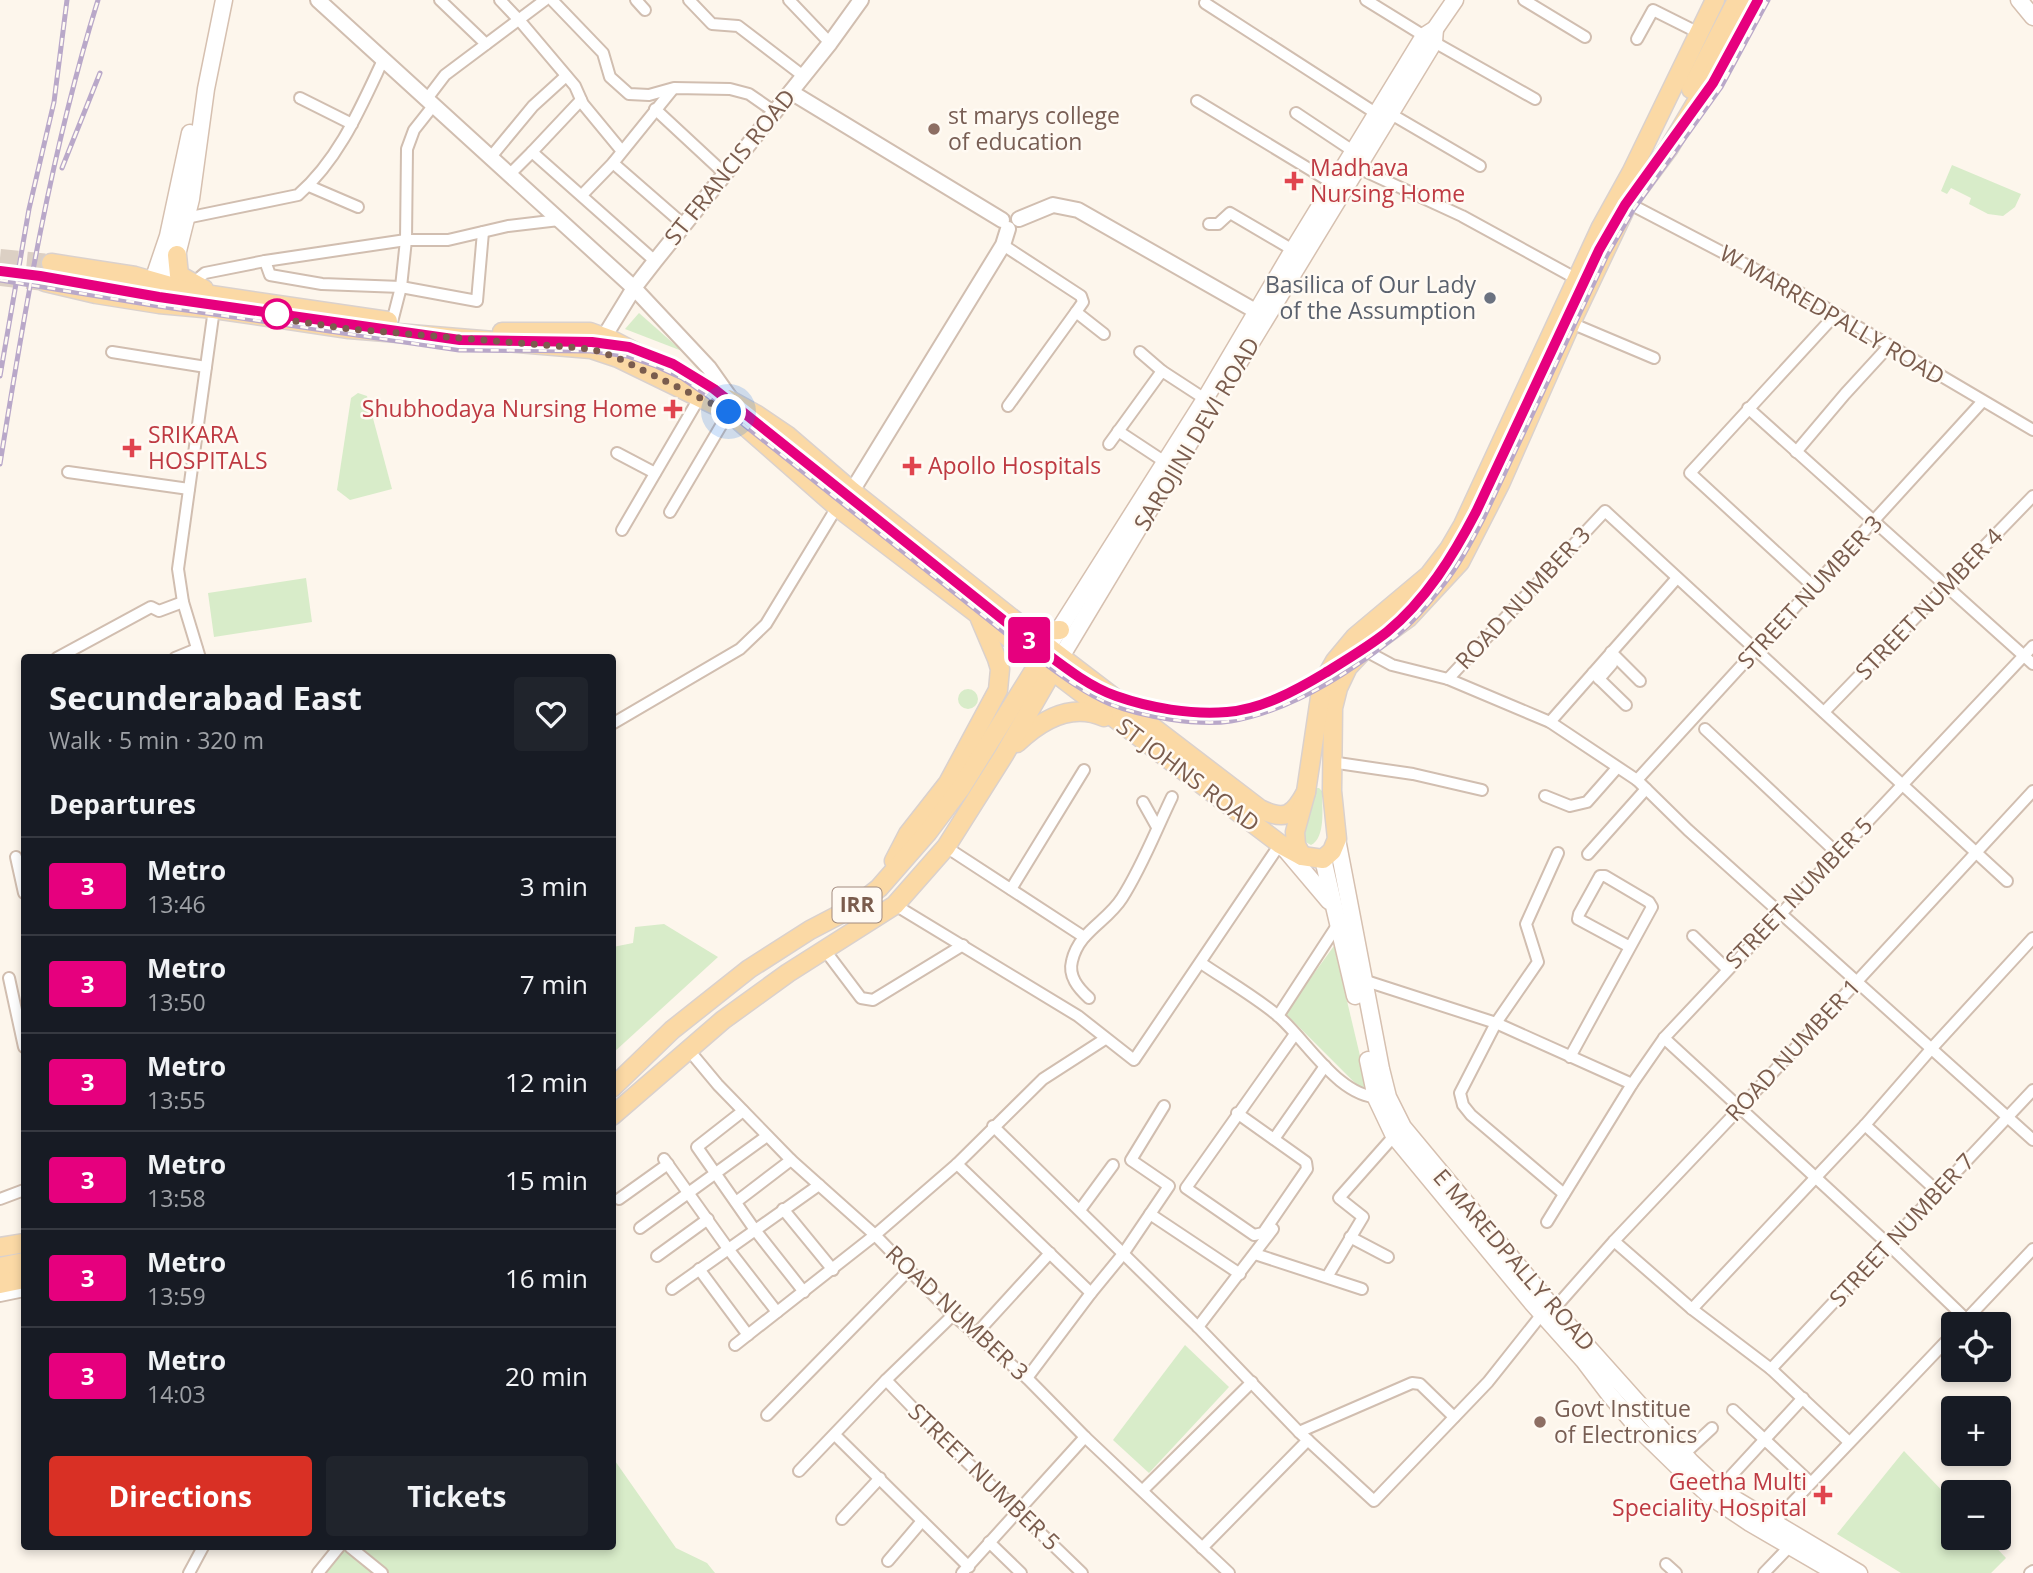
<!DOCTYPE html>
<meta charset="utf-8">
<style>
:root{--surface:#171b24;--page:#20242c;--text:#f1f3f6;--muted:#9ea1a6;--line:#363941;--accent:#d93025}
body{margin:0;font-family:"Open Sans",sans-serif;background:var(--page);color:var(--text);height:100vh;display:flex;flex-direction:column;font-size:26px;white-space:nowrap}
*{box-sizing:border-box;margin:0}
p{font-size:23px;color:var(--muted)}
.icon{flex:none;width:38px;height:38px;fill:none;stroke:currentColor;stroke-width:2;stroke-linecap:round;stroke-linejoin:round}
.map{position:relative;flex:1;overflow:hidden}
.drawer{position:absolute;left:21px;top:654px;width:595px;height:896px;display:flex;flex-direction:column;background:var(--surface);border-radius:7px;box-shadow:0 4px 10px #0003}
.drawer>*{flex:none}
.badge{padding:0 14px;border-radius:5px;font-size:24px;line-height:46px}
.tools{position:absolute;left:1941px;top:1312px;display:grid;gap:14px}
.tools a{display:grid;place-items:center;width:70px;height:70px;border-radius:7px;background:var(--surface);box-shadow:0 4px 10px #0003;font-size:35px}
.you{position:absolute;width:35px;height:35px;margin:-18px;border:5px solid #fff;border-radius:50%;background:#1a73e8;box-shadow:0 0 0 10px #1a73e833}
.map>.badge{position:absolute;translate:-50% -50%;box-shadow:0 0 0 4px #fff}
h2{padding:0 28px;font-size:26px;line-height:63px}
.round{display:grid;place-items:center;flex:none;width:74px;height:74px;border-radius:7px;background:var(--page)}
.overview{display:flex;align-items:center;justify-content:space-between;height:119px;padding:0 28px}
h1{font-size:33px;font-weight:700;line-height:52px}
.action{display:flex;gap:14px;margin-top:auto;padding:14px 28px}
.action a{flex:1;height:80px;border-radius:7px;background:var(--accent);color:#fff;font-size:28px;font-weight:700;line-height:80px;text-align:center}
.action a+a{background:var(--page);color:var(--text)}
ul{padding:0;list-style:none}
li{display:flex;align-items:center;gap:21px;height:98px;padding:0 28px;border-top:2px solid var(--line)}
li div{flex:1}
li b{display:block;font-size:26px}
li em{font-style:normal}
li .badge{min-width:77px;font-weight:700;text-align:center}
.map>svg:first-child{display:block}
.green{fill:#d8ecc9}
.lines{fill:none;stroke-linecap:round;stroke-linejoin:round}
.primary-tunnel{stroke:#dcd0c4;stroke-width:18;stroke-dasharray:18 9;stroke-linecap:butt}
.minor-casing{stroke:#d1beb0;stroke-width:14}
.tertiary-casing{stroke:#d1beb0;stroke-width:18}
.secondary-casing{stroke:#d6c0b0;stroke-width:19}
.primary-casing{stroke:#dad1cd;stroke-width:21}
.minor{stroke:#fff;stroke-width:10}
.tertiary{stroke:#fff;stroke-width:14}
.secondary{stroke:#fff;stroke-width:16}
.primary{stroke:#fbd9a5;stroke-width:18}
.rail-casing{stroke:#b9a8c9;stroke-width:5}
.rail{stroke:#fffaf3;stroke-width:2.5;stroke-dasharray:8;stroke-linecap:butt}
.line-casing{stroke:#fff;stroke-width:16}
.line{stroke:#e6007e;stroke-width:10}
.walk{stroke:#7a5c4d;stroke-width:7;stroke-dasharray:0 12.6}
.education-dot{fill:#8d6e63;stroke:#fffaf3;stroke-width:2.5}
.health-dot{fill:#e0444e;stroke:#fffaf3;stroke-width:2.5}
.worship-dot{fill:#6b7280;stroke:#fffaf3;stroke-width:2.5}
.stop-dot{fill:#fff;stroke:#e6007e;stroke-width:3.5}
.labels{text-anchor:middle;stroke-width:5;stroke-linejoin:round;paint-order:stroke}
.shield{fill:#fffaf3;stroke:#a28b7f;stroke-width:2}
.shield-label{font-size:21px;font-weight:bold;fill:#7a5c4d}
.education-label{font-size:23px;fill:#785e54;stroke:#fffaf3;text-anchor:start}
.street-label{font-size:23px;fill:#7a5c4d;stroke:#fffaf3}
.health-label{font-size:23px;fill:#be3a42;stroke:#fffaf3;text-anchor:start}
.worship-label{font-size:23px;fill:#5b616d;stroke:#fffaf3;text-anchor:end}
</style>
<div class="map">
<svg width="2033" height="1573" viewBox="0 0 2033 1573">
<rect width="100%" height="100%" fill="#fdf6ec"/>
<g class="green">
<path d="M 1952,165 L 2021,194 L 2015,207 L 2003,216 L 1988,214 L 1969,204 L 1971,198 L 1951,188 L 1947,194 L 1941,191 Z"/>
<path d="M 639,313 L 682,351 L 625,329 Z"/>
<path d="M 358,393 L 367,396 L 392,489 L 350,500 L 337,490 L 351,398 Z"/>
<path d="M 306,578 L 312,622 L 214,637 L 208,593 Z"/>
<circle cx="968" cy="699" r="10"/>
<path d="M 1310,788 L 1319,788 L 1322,791 C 1322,807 1326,838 1311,845 L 1302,840 Z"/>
<path d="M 664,924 L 718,957 L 613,1053 L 613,947 L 633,943 L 635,927 Z"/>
<path d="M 1334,946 L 1370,1098 L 1285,1013 Z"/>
<path d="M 1185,1345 L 1229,1387 L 1149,1473 L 1113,1440 Z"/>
<path d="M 1904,1451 L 1953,1502 L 1953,1538 L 1987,1538 L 2006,1558 L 1991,1573 L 1901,1573 L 1837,1534 Z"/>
<path d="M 613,1458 L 676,1548 L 707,1563 L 715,1573 L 310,1573 L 333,1547 L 612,1547 Z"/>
</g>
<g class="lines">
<g class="primary-tunnel">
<path d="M 0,258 L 51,263"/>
<path d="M 0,277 L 45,282"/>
</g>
<g class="minor-casing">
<g id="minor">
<path d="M 440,0 L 486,44"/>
<path d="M 500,0 L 520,21 L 575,86 L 583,104 L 621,150"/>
<path d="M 552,0 L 603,53 L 610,77 L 629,94 L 649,95 L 674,88 L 730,89 L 749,94 L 775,112"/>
<path d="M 636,0 L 645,10"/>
<path d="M 689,0 L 712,24 L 738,26 L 802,75"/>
<path d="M 789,0 L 830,43"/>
<path d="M 1366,0 L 1434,42 L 1535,99"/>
<path d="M 1524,0 L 1585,37"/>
<path d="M 1205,3 L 1377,114"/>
<path d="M 1637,39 L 1653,10 L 1699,33"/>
<path d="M 300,98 L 352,124"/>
<path d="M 426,100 L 445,75 L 545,0"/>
<path d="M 581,100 L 532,152 L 655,261"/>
<path d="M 1197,101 L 1334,184"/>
<path d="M 655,109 L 725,174"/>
<path d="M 1296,113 L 1353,151"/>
<path d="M 1391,114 L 1480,166"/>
<path d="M 490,158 L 533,106 L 566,76"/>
<path d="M 613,163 L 683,224"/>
<path d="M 1358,168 L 1462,216 L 1577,279"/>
<path d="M 509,175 L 532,152"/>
<path d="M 309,186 L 358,207"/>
<path d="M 582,195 L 613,163 L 672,90"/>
<path d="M 1628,203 L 1804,295 L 2033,430"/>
<path d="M 186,218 L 298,195 C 339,159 360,109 383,60"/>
<path d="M 1209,224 L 1218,224 L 1230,213 L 1293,250"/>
<path d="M 1003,245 L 1081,296 L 1083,302 L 1076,312 L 1104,334"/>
<path d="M 265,261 L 270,275 L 322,284 L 401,287 L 477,301 L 483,232"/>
<path d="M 193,283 L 205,273 L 265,261 L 406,240 L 448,240 L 508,226 L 559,220"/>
<path d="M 392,322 L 401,287 L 406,240 L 407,149 L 414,130 L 433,106"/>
<path d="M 1571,323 L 1654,358"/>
<path d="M 112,352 L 206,367"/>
<path d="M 1140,352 L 1162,371"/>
<path d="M 1008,406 L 1076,312"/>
<path d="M 1748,408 L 2033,664"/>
<path d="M 1118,431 L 1165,462"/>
<path d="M 1109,444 L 1162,371 L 1205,399"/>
<path d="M 1796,452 L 1845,394 L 1889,346"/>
<path d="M 617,453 L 655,473"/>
<path d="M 68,472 L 189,489"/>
<path d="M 670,512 L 729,412"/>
<path d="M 622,530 L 705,388"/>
<path d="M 1814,587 L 1690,473 L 1836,314"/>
<path d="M 1364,650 L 1392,665 L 1448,679 L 1550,722 L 1637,780 L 1688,830 L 2033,1140"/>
<path d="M 1611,652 L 1640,681"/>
<path d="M 57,658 L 151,607 L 159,611 L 183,602"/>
<path d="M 175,658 L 197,649"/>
<path d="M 200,658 L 183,602 L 178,569 L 214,309"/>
<path d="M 1593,673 L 1626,705"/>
<path d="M 1448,679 L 1605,511 L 2007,881"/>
<path d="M 1599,679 L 1612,664"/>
<path d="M 1824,712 L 2033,496"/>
<path d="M 1550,722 L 1677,578"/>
<path d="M 612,724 L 740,649 L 766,624 L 837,507"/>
<path d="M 1705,729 L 1837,853"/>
<path d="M 1331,762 L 1413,774 L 1482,790"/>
<path d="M 1637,780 L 1982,402"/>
<path d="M 1545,796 L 1570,806 L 1587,802 L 1617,768"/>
<path d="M 1143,802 L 1157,827"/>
<path d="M 946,847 L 1084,937"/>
<path d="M 1558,853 L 1526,924 L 1538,962 L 1496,1023 L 1460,1093 L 1463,1105 L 1471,1115 L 1564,1194"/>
<path d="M 1588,854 L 1646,789"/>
<path d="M 16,857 L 24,893"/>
<path d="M 1011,889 L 1084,770"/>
<path d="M 895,905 L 1078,1016 L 1134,1060 L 1280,844"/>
<path d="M 1693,936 L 1727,969"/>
<path d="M 824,949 L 861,998 L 873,1000 L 963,945"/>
<path d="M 1201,963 C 1226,980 1254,996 1277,1015 C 1305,1038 1340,1100 1381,1097"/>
<path d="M 9,978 L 24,1047"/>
<path d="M 1363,980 L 1496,1023 L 1632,1084"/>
<path d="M 1089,998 C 1078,988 1068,976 1072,961 C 1079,931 1107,922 1122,898 C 1142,867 1156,830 1172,797"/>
<path d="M 1278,1016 L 1338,924"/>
<path d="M 1664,1038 L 1889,1245 L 1967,1320"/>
<path d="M 688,1049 L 718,1085 L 791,1160 L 875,1235 L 953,1315 L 1027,1378 L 1085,1437 L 1229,1573"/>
<path d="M 1570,1057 L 1652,907 L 1649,902 L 1605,876 L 1600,876 L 1579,914 L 1578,919 L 1630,947"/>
<path d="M 743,1111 L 697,1147 L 755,1230 L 804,1292"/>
<path d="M 1237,1113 L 1306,1162 L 1307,1169 L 1263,1233 L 1254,1235 L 1186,1188 L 1295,1034"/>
<path d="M 1865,1125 L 1938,1192"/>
<path d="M 993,1126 L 1198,1327 L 1299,1432 L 1374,1501 L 1488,1382 L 1542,1314"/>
<path d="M 1274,1139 L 1325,1066"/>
<path d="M 664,1159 L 729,1250 L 777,1312"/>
<path d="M 957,1164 L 1091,1293"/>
<path d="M 0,1199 L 24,1190"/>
<path d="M 619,1199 L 668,1164"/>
<path d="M 736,1202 L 791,1160"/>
<path d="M 783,1209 L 833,1270"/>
<path d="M 1080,1210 L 1113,1165"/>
<path d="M 1150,1214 L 1240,1274"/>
<path d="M 1547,1222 L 1632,1084 L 1664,1038 L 2033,646"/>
<path d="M 640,1228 L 767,1136"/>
<path d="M 1350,1237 L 1388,1257"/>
<path d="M 1614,1241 L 1692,1309 L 1771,1369 L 1849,1442"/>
<path d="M 1255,1254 L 1362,1289"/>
<path d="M 657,1256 L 708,1219"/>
<path d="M 699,1269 L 748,1335"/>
<path d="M 1327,1277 L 1363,1217 L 1339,1198 L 1394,1136"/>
<path d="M 672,1289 L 819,1185"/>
<path d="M 0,1296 L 24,1291"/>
<path d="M 1554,1309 L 1614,1241 L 1740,1108 L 2033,791"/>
<path d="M 1692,1309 L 1865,1125 L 1932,1048 L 2033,938"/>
<path d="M 1963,1323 L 2033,1249"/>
<path d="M 1198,1327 L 1273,1229"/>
<path d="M 975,1335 L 1050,1253"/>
<path d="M 735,1345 L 875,1235 L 957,1164 L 1043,1079 L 1105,1039"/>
<path d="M 1771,1369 L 2033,1090"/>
<path d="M 1027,1378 L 1091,1293 L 1123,1254 L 1169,1186 L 1131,1160 L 1164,1106"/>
<path d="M 886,1380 L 941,1437 L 1082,1573"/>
<path d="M 1733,1410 L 1810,1482"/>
<path d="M 767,1415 L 908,1271"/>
<path d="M 1299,1432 L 1412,1383 L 1420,1384 L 1454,1417"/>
<path d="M 835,1435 L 969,1567"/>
<path d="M 1684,1454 L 1712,1428"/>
<path d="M 799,1471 L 886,1380 L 953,1315"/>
<path d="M 1720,1488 L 1803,1398"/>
<path d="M 1143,1490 L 1252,1382"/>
<path d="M 842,1519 L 880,1478"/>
<path d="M 1773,1523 L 1953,1334"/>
<path d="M 989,1542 L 1021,1573"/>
<path d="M 350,1547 L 382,1573"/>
<path d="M 1202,1548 L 1308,1440"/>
<path d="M 888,1561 L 922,1521"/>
<path d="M 1666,1564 L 1676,1573"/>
<path d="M 189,1573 L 203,1547"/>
<path d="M 318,1573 L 339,1547"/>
<path d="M 962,1573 L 1085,1437"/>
<path d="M 1764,1573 L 1789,1547"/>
<path d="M 2030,1573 L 2033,1571"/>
</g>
</g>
<g class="tertiary-casing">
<g id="tertiary">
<path d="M 318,0 L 634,288 L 709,368 L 733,402 L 732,406"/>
<path d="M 791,92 L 1002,220"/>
<path d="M 1019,219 L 1053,205 L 1078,210 L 1266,317"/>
<path d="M 604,337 L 634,288 L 655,261 L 830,43 L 861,0"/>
<path d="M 837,507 L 852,491 L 1003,245 L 1008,229"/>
</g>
</g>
<g class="secondary-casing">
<g id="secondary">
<path d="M 2019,0 L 2033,17"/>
<path d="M 146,301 L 168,236 L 190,133"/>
<path d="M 159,304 L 177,255 L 191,199 L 206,89 L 224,0"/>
<path d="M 1229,379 L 1434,42 L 1435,29"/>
<path d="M 1048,647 L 1205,399 L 1293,250 L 1424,36 L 1435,29 L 1455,0"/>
<path d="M 1061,657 L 1195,434"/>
<path d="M 1337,839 L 1381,1069 L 1388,1097 L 1403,1127 L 1554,1309 L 1691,1462 L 1723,1492 L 1859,1573"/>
<path d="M 1285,849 L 1329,901"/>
<path d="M 1323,859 L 1355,996"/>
<path d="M 1368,1060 L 1376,1098 L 1394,1136 L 1533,1304 L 1584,1361 L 1609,1394 L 1638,1428 L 1676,1465 L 1711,1497 L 1750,1523 L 1836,1573"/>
</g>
</g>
<g class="primary-casing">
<g id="primary">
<path d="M 1691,89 L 1737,0"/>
<path d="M 177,255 L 179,275 L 204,289"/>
<path d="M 51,263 L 135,276 L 191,292 L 388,321"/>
<path d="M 45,282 L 96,294 L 159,304 L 214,309 L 349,329 L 591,349 L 618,358 L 729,412 L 837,507 L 1280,844 L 1302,856 L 1323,859 L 1332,851 L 1337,839 L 1332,791 L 1333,708 L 1338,688 L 1348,667 L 1364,650 L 1408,618 L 1460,562 L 1500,484 L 1571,323 L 1628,203 L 1669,148 L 1729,47 L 1752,0"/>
<path d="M 502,332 L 590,332 L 612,340 L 678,374"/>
<path d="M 728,399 L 757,415 L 788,436 L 852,491 L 1048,647 L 1260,809 C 1285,821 1293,816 1306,792"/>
<path d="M 1026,628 L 1038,631 L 1060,630"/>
<path d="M 1017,743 C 1041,720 1071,702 1104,717"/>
<path d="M 1302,856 L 1296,845 L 1295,832 L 1306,792 L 1322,684 L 1335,661 L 1355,637 L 1429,575 L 1449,549 L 1463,525 L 1601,227 L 1632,171 L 1715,0"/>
<path d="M 894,861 L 908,834 L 948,783 L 998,690 L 1000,669 L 997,659 L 980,619"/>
<path d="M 612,1088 L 672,1030 L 749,969 L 810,930 L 856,906 L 879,888 L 928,832 L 961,788 L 1045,653"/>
<path d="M 612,1116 L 723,1020 L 788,973 L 895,905 L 946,847 L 1004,755 L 1057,663"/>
<path d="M 0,1247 L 24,1243"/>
<path d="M 0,1267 L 24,1262"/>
<path d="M 0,1284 L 24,1279"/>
</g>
</g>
<use href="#minor" class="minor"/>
<use href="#tertiary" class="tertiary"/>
<use href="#secondary" class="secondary"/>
<use href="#primary" class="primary"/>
<g class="rail-casing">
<g id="rail">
<path d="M 62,168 L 100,73"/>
<path d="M 0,280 L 158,306 L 459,350 L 591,351 L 627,356 L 656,366 L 682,378 L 708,396 L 1025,649 C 1052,668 1079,691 1110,704 C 1142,717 1198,726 1231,721 C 1290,711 1346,675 1392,639 C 1411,625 1428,604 1443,585 C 1460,564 1472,540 1484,517 L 1607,255 L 1633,210 L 1721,87 L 1768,0"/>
<path d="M 0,376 L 29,209 L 54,102 L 67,0"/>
<path d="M 0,464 C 25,308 51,151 98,0"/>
</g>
</g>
<use href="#rail" class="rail"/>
</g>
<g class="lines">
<g class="line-casing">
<path id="line" d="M 0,271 L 40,276 L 159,297 L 460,340 L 592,342 L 629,347 L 673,364 L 714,389 L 1031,642 C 1057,661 1085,685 1116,696 C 1150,708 1191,715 1227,712 C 1262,709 1295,691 1325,673 C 1346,660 1368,647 1387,632 C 1426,600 1453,556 1476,512 L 1599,250 L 1625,205 L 1713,83 L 1758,0"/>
</g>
<use href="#line" class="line"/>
<path class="walk" d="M 277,314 L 268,317 L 349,329 L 592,349 L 618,358 L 729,412"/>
</g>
<g class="education-dot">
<circle cx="934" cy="129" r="7"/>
<circle cx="1540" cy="1422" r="7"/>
</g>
<g class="health-dot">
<path d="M1290.5 170.5h7v7h7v7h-7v7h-7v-7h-7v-7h7z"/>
<path d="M669.5 398.5h7v7h7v7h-7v7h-7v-7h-7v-7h7z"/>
<path d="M128.5 437.5h7v7h7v7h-7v7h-7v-7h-7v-7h7z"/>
<path d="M908.5 455.5h7v7h7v7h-7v7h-7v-7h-7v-7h7z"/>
<path d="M1819.5 1484.5h7v7h7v7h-7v7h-7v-7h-7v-7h7z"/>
</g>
<circle class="worship-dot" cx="1490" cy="298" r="7"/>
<circle class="stop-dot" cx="277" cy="314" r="14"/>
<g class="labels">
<rect class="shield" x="832.5" y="887.5" width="49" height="35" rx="5"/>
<g class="shield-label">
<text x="857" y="912">IRR</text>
</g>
<g class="education-label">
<text x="948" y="124">st marys college<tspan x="948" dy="26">of education</tspan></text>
<text x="1554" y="1417">Govt Institue<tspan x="1554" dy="26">of Electronics</tspan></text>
</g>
<g class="street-label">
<text transform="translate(730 167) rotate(-51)" y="8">ST FRANCIS ROAD</text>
<text transform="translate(1832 315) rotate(30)" y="8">W MARREDPALLY ROAD</text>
<text transform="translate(1197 434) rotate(-59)" y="8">SAROJINI DEVI ROAD</text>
<text transform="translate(1810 592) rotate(-47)" y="8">STREET NUMBER 3</text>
<text transform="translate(1523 598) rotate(-47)" y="8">ROAD NUMBER 3</text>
<text transform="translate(1929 604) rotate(-46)" y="8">STREET NUMBER 4</text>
<text transform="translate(1188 775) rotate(37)" y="8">ST JOHNS ROAD</text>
<text transform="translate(1799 893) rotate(-46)" y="8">STREET NUMBER 5</text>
<text transform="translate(1793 1050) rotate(-47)" y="8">ROAD NUMBER 1</text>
<text transform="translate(1902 1230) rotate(-47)" y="8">STREET NUMBER 7</text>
<text transform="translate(1514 1260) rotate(49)" y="8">E MAREDPALLY ROAD</text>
<text transform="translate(957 1313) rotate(43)" y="8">ROAD NUMBER 3</text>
<text transform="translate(984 1477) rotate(44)" y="8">STREET NUMBER 5</text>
</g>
<g class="health-label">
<text x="1310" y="176">Madhava<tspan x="1310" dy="26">Nursing Home</tspan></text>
<text x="657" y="417" text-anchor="end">Shubhodaya Nursing Home</text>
<text x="148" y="443">SRIKARA<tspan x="148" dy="26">HOSPITALS</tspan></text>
<text x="928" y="474">Apollo Hospitals</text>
<text x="1807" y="1490" text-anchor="end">Geetha Multi<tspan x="1807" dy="26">Speciality Hospital</tspan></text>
</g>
<g class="worship-label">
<text x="1476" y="293">Basilica of Our Lady<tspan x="1476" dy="26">of the Assumption</tspan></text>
</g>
</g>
</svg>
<div class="tools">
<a><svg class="icon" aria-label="locate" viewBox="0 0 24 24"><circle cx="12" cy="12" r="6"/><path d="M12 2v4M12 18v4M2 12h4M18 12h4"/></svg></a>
<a>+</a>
<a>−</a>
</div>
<div class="you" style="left:729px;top:412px"></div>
<b class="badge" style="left:1029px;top:640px;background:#e6007e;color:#fff">3</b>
<section class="drawer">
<div class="overview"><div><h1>Secunderabad East</h1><p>Walk · 5 min · 320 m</p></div><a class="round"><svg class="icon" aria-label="heart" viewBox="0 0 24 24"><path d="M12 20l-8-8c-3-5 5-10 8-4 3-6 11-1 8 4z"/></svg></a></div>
<h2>Departures</h2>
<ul>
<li><span class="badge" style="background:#e6007e;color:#fff">3</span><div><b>Metro</b><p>13:46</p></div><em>3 min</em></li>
<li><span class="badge" style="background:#e6007e;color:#fff">3</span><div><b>Metro</b><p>13:50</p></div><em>7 min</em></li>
<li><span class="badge" style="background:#e6007e;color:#fff">3</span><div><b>Metro</b><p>13:55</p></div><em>12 min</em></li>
<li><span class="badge" style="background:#e6007e;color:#fff">3</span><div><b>Metro</b><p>13:58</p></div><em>15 min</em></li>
<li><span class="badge" style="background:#e6007e;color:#fff">3</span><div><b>Metro</b><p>13:59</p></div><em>16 min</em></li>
<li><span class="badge" style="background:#e6007e;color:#fff">3</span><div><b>Metro</b><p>14:03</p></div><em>20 min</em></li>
</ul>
<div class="action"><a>Directions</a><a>Tickets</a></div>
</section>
</div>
